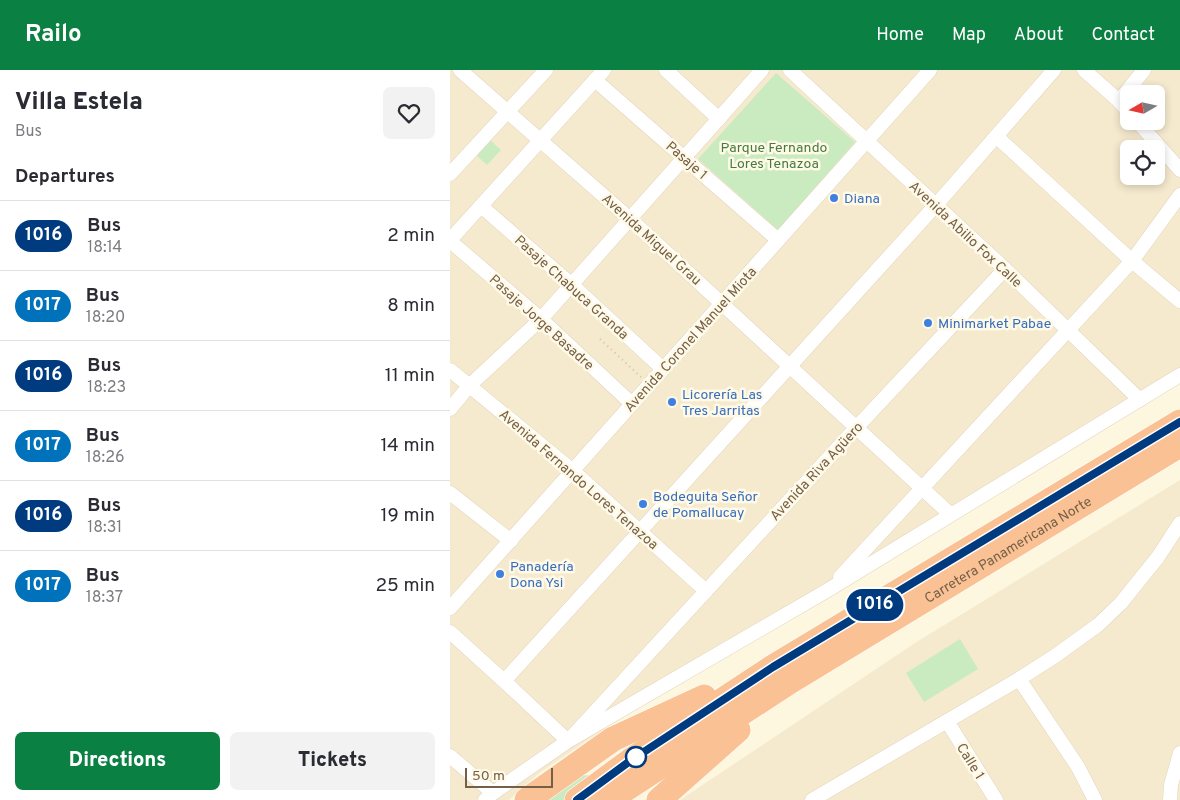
<!DOCTYPE html>
<meta charset="utf-8">
<style>
:root{--surface:#fff;--page:#f2f2f3;--text:#2b2b33;--muted:#7c7c81;--line:#e1e1e2;--accent:#0b8043}
body{margin:0;font-family:Overpass,sans-serif;background:var(--page);color:var(--text);height:100vh;display:flex;flex-direction:column;font-size:19px;white-space:nowrap}
*{box-sizing:border-box;margin:0}
p{font-size:16px;color:var(--muted)}
.icon{flex:none;width:28px;height:28px;fill:none;stroke:currentColor;stroke-width:2;stroke-linecap:round;stroke-linejoin:round}
.map{position:relative;flex:1;overflow:hidden}
.side{display:flex;flex-direction:column;background:var(--surface);width:450px}
.side>*{flex:none}
.badge{padding:0 10px;border-radius:16px;font-size:18px;line-height:32px}
.needle{width:32px;rotate:261deg}
.tools{position:absolute;left:670px;top:15px;display:grid;gap:10px}
.tools a{display:grid;place-items:center;width:45px;height:45px;border-radius:8px;background:var(--surface);box-shadow:0 2px 8px #0003;font-size:25px}
.scale{position:absolute;left:15px;bottom:12px;width:88px;box-sizing:border-box;padding-left:5px;border:2px solid #755f47;border-top:0;font-size:14px;line-height:18px;white-space:nowrap;color:#755f47;-webkit-text-stroke:4px #fffae7;paint-order:stroke}
.map>.badge{position:absolute;translate:-50% -50%;box-shadow:0 0 0 2px #fff}
h2{padding:0 15px;font-size:19px;line-height:45px}
.round{display:grid;place-items:center;flex:none;width:52px;height:52px;border-radius:8px;background:var(--page)}
.summary{display:flex;align-items:center;justify-content:space-between;height:85px;padding:0 15px}
h1{font-size:24px;font-weight:800;line-height:38px}
.cta{display:flex;gap:10px;margin-top:auto;padding:10px 15px}
.cta a{flex:1;height:58px;border-radius:8px;background:var(--accent);color:#fff;font-size:20px;font-weight:800;line-height:58px;text-align:center}
.cta a+a{background:var(--page);color:var(--text)}
ul{padding:0;list-style:none}
li{display:flex;align-items:center;gap:15px;height:70px;padding:0 15px;border-top:1px solid var(--line)}
li div{flex:1}
li b{display:block;font-size:19px}
li em{font-style:normal}
li .badge{min-width:55px;font-weight:700;text-align:center}
header{display:flex;align-items:center;gap:30px;box-sizing:border-box;height:70px;padding:0 25px;background:var(--accent);color:#fff}
header strong{font-size:24px}
nav{display:flex;gap:28px;margin-inline-start:auto;font-size:18px}
main{display:flex;flex:1;min-height:0}
.map>svg:first-child{display:block}
.residential{fill:#f5eace;fill-rule:evenodd}
.green{fill:#c9ebbf}
.lines{fill:none;stroke-linecap:round;stroke-linejoin:round}
.street-casing{stroke:#e1d4bc;stroke-width:15}
.highway-casing{stroke:#fff;stroke-width:26}
.path{stroke:#d8bd9a;stroke-width:2;stroke-dasharray:1 4;stroke-linecap:butt}
.street{stroke:#fff;stroke-width:14}
.highway{stroke:#fac194;stroke-width:25}
.line-casing{stroke:#fff;stroke-width:11}
.line{stroke:#003b80;stroke-width:8}
.shop-dot{fill:#3f7fe0;stroke:#fffae7;stroke-width:2}
.stop-dot{fill:#fff;stroke:#003b80;stroke-width:2.5}
.labels{text-anchor:middle;stroke-width:5;stroke-linejoin:round;paint-order:stroke}
.park-label{font-size:14px;fill:#457b3e;stroke:#fffae7}
.street-label{font-size:14px;fill:#755f47;stroke:#fffae7}
.shop-label{font-size:14px;fill:#366cbe;stroke:#fffae7;text-anchor:start}
</style>
<header>
<strong>Railo</strong>
<nav><a>Home</a><a>Map</a><a>About</a><a>Contact</a></nav>
</header>
<main>
<section class="side">
<div class="summary"><div><h1>Villa Estela</h1><p>Bus</p></div><a class="round"><svg class="icon" aria-label="heart" viewBox="0 0 24 24"><path d="M12 20l-8-8c-3-5 5-10 8-4 3-6 11-1 8 4z"/></svg></a></div>
<h2>Departures</h2>
<ul>
<li><span class="badge" style="background:#003b80;color:#fff">1016</span><div><b>Bus</b><p>18:14</p></div><em>2 min</em></li>
<li><span class="badge" style="background:#0072bc;color:#fff">1017</span><div><b>Bus</b><p>18:20</p></div><em>8 min</em></li>
<li><span class="badge" style="background:#003b80;color:#fff">1016</span><div><b>Bus</b><p>18:23</p></div><em>11 min</em></li>
<li><span class="badge" style="background:#0072bc;color:#fff">1017</span><div><b>Bus</b><p>18:26</p></div><em>14 min</em></li>
<li><span class="badge" style="background:#003b80;color:#fff">1016</span><div><b>Bus</b><p>18:31</p></div><em>19 min</em></li>
<li><span class="badge" style="background:#0072bc;color:#fff">1017</span><div><b>Bus</b><p>18:37</p></div><em>25 min</em></li>
</ul>
<div class="cta"><a>Directions</a><a>Tickets</a></div>
</section>
<div class="map">
<svg width="730" height="730" viewBox="0 0 730 730">
<rect width="100%" height="100%" fill="#fdf7e0"/>
<g class="residential">
<path d="M 0,0 L 730,0 L 730,310 L 160,655 L 88,704 L 59,730 L 0,730 ZM 679,24 L 706,24 L 706,51 L 679,51 ZM 679,79 L 706,79 L 706,106 L 679,106 Z"/>
<path d="M 730,410 L 730,730 L 230,730 L 465,573 Z"/>
</g>
<g class="green">
<path d="M 326,3 L 405,72 L 328,160 L 248,89 Z"/>
<path d="M 40,70 L 51,80 L 37,95 L 26,85 Z"/>
<path d="M 510,569 L 528,599 L 474,632 L 456,603 Z"/>
<path d="M 141,705 L 146,706 L 113,730 L 95,730 L 127,706 Z"/>
</g>
<g class="lines">
<g class="street-casing">
<g id="street">
<path d="M 10,0 L 180,149 L 500,444"/>
<path d="M 216,0 L 269,49"/>
<path d="M 340,0 L 555,199 L 690,330"/>
<path d="M 634,0 L 669,31 L 679,42"/>
<path d="M 145,10 L 328,170"/>
<path d="M 669,31 L 694,0"/>
<path d="M 687,51 L 730,100"/>
<path d="M 546,66 L 682,191 L 730,231"/>
<path d="M 0,104 L 96,0"/>
<path d="M 31,136 L 122,215 L 213,299"/>
<path d="M 0,170 L 154,0"/>
<path d="M 0,171 L 91,249 L 182,334"/>
<path d="M 0,300 L 123,401 L 256,521"/>
<path d="M 0,339 L 19,316 L 91,249 L 312,0"/>
<path d="M 0,423 L 61,471"/>
<path d="M 390,507 L 682,191 L 730,125"/>
<path d="M 0,538 L 480,0"/>
<path d="M 0,562 L 54,611 L 118,671 L 406,358 L 555,199"/>
<path d="M 569,609 L 628,697 L 645,730"/>
<path d="M 54,611 L 486,135 L 604,0"/>
<path d="M 497,651 L 546,730"/>
<path d="M 0,686 L 43,723"/>
<path d="M 35,730 L 43,723 L 118,671 L 378,520 L 730,305"/>
<path d="M 362,730 L 569,609 L 605,586 L 648,555 L 671,533 L 708,487 L 730,453"/>
<path d="M 720,730 L 721,715 L 730,683"/>
</g>
</g>
<g class="highway-casing">
<g id="highway">
<path d="M 77,730 L 163,669 L 254,627"/>
<path d="M 127,730 L 180,691 L 323,597 L 730,352"/>
<path id="s1" d="M 159,730 L 339,612 L 730,375"/>
<path d="M 209,730 L 288,660"/>
</g>
</g>
<path class="path" d="M 150,269 L 191,307"/>
<use href="#street" class="street"/>
<use href="#highway" class="highway"/>
</g>
<g class="lines">
<g class="line-casing">
<path id="line" d="M 127,730 L 180,691 L 323,597 L 730,352"/>
</g>
<use href="#line" class="line"/>
</g>
<g class="shop-dot">
<circle cx="384" cy="128" r="5"/>
<circle cx="478" cy="253" r="5"/>
<circle cx="222" cy="332" r="5"/>
<circle cx="193" cy="434" r="5"/>
<circle cx="50" cy="504" r="5"/>
</g>
<circle class="stop-dot" cx="186" cy="687" r="10"/>
<g class="labels">
<g class="park-label">
<text x="324" y="82">Parque Fernando<tspan x="324" dy="16">Lores Tenazoa</tspan></text>
</g>
<g class="street-label">
<text transform="translate(237 90) rotate(41)" y="5">Pasaje 1</text>
<text transform="translate(516 164) rotate(43)" y="5">Avenida Abilio Fox Calle</text>
<text transform="translate(202 169) rotate(42)" y="5">Avenida Miguel Grau</text>
<text transform="translate(122 217) rotate(42)" y="5">Pasaje Chabuca Granda</text>
<text transform="translate(92 252) rotate(42)" y="5">Pasaje Jorge Basadre</text>
<text transform="translate(240 269) rotate(-48)" y="5">Avenida Coronel Manuel Miota</text>
<text transform="translate(366 401) rotate(-47)" y="5">Avenida Riva Agüero</text>
<text transform="translate(129 409) rotate(41)" y="5">Avenida Fernando Lores Tenazoa</text>
<text dy="5" stroke="none"><textPath href="#s1" startOffset="471">Carretera Panamericana Norte</textPath></text>
<text transform="translate(521 691) rotate(58)" y="5">Calle 1</text>
</g>
<g class="shop-label">
<text x="394" y="133">Diana</text>
<text x="488" y="258">Minimarket Pabae</text>
<text x="232" y="329">Licorería Las<tspan x="232" dy="16">Tres Jarritas</tspan></text>
<text x="203" y="431">Bodeguita Señor<tspan x="203" dy="16">de Pomallucay</tspan></text>
<text x="60" y="501">Panadería<tspan x="60" dy="16">Dona Ysi</tspan></text>
</g>
</g>
</svg>
<div class="tools">
<a><svg class="needle" viewBox="-14 -14 28 28"><path d="M0-13l5 13h-10z" fill="#e53935"/><path d="M0 13l5-13h-10z" fill="#7c7c81"/></svg></a>
<a><svg class="icon" aria-label="locate" viewBox="0 0 24 24"><circle cx="12" cy="12" r="6"/><path d="M12 2v4M12 18v4M2 12h4M18 12h4"/></svg></a>
</div>
<div class="scale">50 m</div>
<b class="badge" style="left:425px;top:535px;background:#003b80;color:#fff">1016</b>
</div>
</main>
